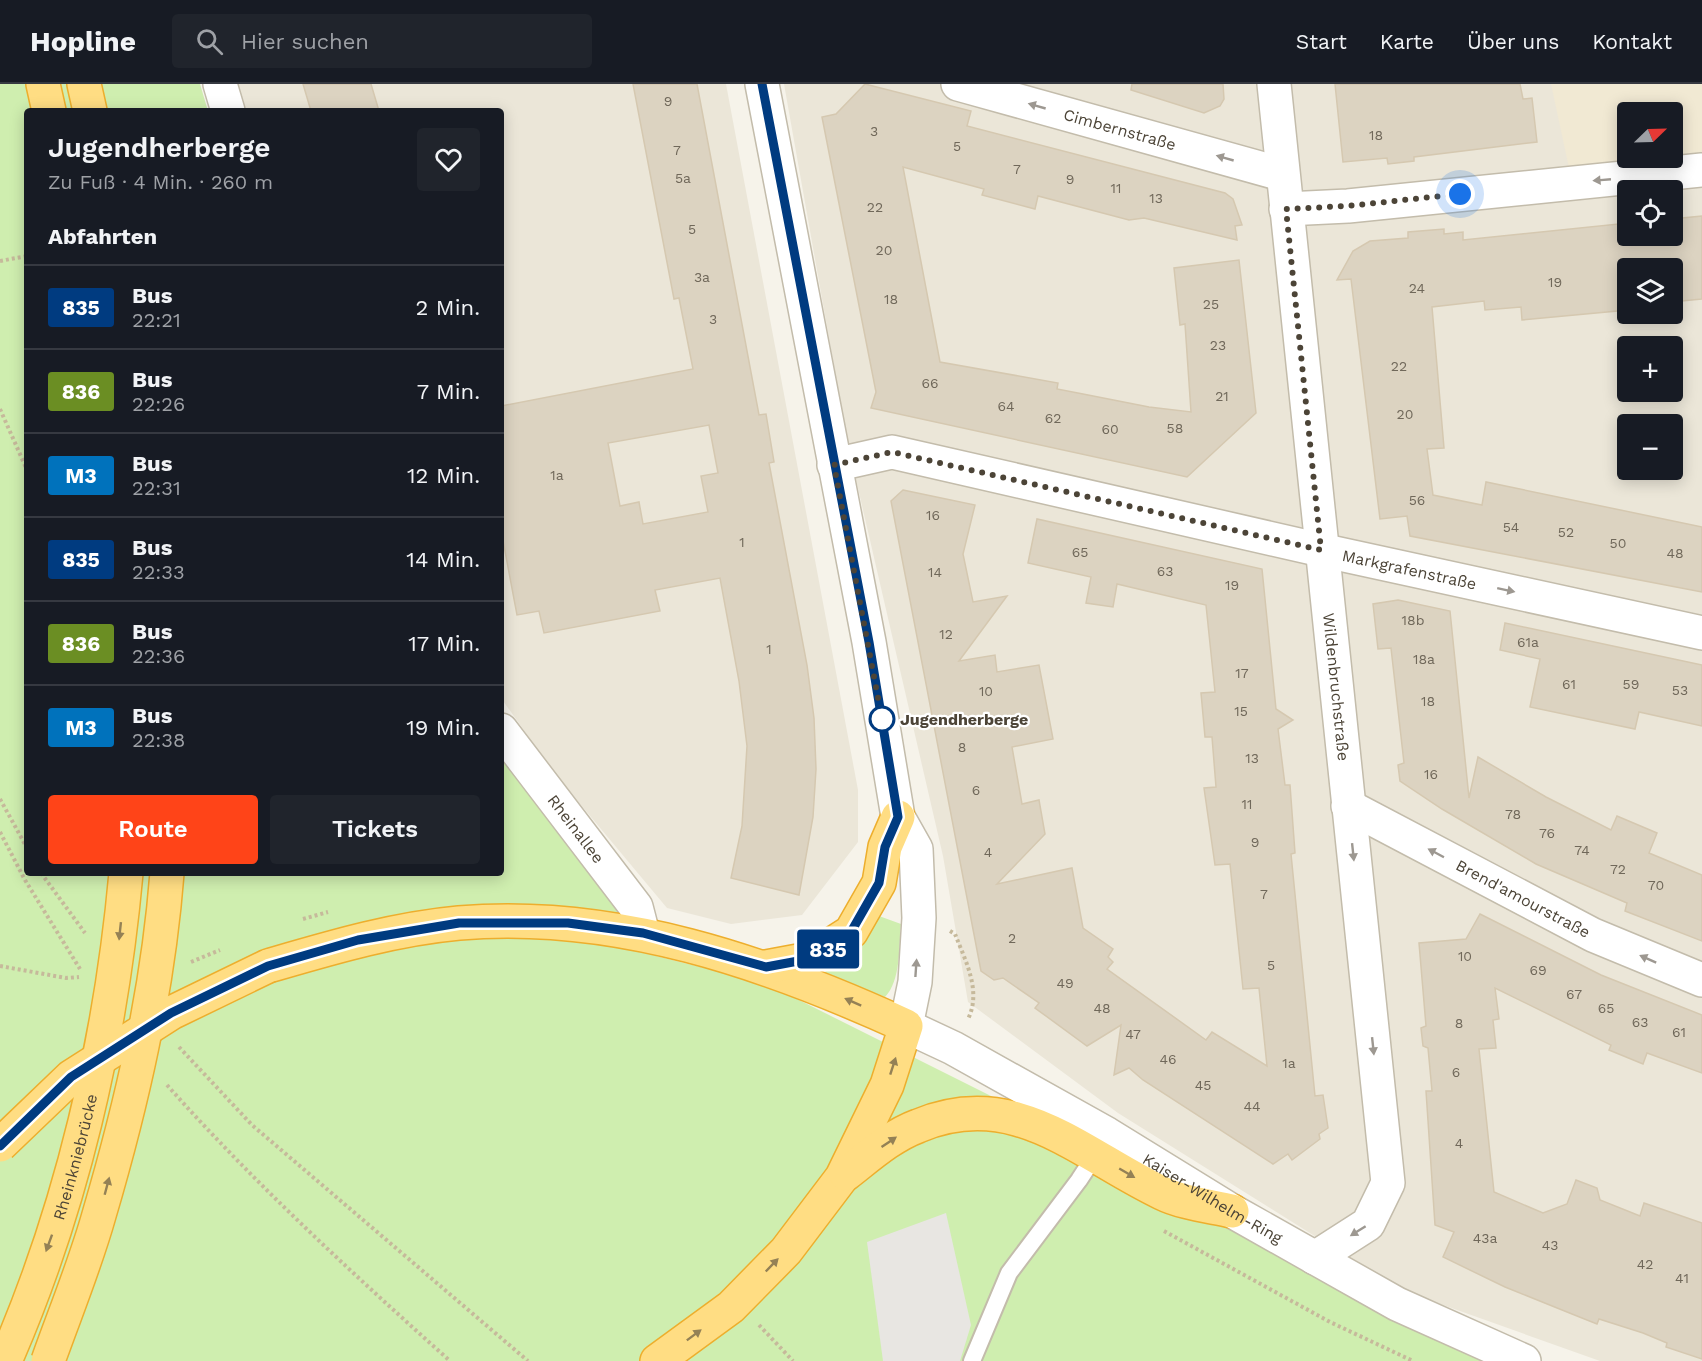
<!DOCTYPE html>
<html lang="de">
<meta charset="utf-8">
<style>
:root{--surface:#171b24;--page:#20242c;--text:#f1f3f6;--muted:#9ea1a6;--line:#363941;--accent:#ff4418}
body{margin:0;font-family:"Work Sans",sans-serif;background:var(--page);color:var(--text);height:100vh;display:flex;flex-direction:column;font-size:22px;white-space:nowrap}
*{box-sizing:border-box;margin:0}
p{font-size:20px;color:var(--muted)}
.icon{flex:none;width:33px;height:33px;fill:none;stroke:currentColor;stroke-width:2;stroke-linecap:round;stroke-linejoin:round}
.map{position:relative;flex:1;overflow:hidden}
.panel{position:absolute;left:24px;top:24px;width:480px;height:768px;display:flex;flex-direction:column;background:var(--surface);border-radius:6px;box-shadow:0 3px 15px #0003}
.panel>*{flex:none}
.badge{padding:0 12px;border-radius:4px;font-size:21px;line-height:39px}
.needle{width:39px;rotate:67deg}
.tools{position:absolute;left:1617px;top:18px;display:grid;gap:12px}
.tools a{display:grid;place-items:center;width:66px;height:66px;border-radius:6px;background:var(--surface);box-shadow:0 3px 15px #0003;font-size:30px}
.you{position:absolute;width:30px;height:30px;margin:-15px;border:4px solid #fff;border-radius:50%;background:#1a73e8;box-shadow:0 0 0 9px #1a73e833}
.map>.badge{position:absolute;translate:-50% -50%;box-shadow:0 0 0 3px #fff}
h2{padding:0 24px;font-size:22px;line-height:54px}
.round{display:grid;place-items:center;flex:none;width:63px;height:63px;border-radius:6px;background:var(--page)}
.headline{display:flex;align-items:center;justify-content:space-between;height:102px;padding:0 24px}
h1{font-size:28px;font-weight:600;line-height:45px}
.action{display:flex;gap:12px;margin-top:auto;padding:12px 24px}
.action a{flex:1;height:69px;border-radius:6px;background:var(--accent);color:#fff;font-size:24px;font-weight:600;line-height:69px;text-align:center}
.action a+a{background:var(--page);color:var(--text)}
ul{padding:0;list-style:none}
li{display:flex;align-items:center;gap:18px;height:84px;padding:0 24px;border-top:2px solid var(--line)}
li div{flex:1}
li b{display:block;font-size:22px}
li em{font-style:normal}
li .badge{min-width:66px;font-weight:700;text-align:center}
header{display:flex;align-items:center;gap:36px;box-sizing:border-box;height:84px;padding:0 30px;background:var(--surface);border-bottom:2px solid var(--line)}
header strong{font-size:28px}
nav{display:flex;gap:33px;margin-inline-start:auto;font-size:21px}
.search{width:420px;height:54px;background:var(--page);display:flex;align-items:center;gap:15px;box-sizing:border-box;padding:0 21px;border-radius:6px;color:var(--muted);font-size:22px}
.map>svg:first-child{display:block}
.residential{fill:#ebe6d8;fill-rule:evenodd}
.education{fill:#f1e9d3;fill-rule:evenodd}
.green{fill:#cfeeaf}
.parking{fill:#e8e6e2}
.building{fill:#dcd3c1;stroke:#d5c8b0;stroke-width:1.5;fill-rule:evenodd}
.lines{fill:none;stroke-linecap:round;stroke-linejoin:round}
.service-casing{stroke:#c3bcab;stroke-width:20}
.minor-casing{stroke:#c3bcab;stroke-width:36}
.tertiary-casing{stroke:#c3bcab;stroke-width:36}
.trunk-casing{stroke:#edae2d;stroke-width:36}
.path{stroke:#c6b99b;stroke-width:4;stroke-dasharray:3 3;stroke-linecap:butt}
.service{stroke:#fff;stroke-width:16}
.minor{stroke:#fff;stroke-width:33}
.tertiary{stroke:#fff;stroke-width:33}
.trunk{stroke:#ffdd83;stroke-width:33}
.trunk-bridge-casing{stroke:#edae2d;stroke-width:36;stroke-linecap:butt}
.path-bridge{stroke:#c6b99b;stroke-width:4;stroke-dasharray:3 3;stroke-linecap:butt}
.trunk-bridge{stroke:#ffdd83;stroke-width:33}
.oneway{fill:#9d9891}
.oneway2{fill:#948155}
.line-casing{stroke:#fff;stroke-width:14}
.line{stroke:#003b80;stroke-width:9}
.walk{stroke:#4c4437;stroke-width:6;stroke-dasharray:0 10.8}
.stop-dot{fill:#fff;stroke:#003b80;stroke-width:3}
.labels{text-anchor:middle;stroke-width:4.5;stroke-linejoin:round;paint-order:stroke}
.number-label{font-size:14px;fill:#70685a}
.street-label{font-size:16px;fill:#4c4437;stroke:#fff}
.stop-label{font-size:16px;font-weight:bold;fill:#4c4437;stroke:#fff;text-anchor:start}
</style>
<header>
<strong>Hopline</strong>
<div class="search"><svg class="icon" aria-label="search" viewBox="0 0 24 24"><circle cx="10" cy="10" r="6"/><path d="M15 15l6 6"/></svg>Hier suchen</div>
<nav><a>Start</a><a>Karte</a><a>Über uns</a><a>Kontakt</a></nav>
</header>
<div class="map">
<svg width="1702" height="1277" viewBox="0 0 1702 1277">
<rect width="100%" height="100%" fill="#f6f3ea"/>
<g class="residential">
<path d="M 234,0 L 726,0 L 858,706 L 858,758 L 802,831 L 731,840 L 667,824 L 555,690 L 501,614 L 501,27 L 243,27 Z"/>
<path d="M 784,0 L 1702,0 L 1702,1277 L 1600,1277 L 1401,1206 L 1118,1029 L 968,918 L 943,772 L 848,361 ZM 1628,28 L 1672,28 L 1672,74 L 1628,74 ZM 1628,106 L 1672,106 L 1672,152 L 1628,152 ZM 1628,184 L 1672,184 L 1672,230 L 1628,230 ZM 1628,262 L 1672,262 L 1672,308 L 1628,308 ZM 1628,340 L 1672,340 L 1672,386 L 1628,386 Z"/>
</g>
<path class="education" d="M 1551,0 L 1702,0 L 1702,81 L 1572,98 ZM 1628,28 L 1672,28 L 1672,74 L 1628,74 Z"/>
<g class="green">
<path d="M 0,0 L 200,0 L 208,27 L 27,27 L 27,789 L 501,789 L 501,668 L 656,872 L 765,899 L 1095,1064 L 1493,1277 L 0,1277 Z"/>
<path d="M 879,832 L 901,840 C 899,861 901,897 885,913 L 831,892 L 826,889 L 824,884 Z"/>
</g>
<path class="parking" d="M 946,1129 L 971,1241 L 960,1277 L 883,1277 L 867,1158 Z"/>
<g class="building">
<path d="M 303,0 L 371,0 L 379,27 L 311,27 Z"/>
<path d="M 633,0 L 697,0 L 759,331 L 766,330 L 774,378 L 769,379 L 807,581 L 814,634 L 816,685 L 813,733 L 799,811 L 731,794 L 742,742 L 747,662 L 739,597 L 720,494 L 655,506 L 660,527 L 544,549 L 539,527 L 517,531 L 501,446 L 501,322 L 693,285 L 679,214 L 674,215 ZM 709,341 L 718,389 L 701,392 L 708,428 L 643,440 L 639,418 L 620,422 L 608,359 Z"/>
<path d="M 865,0 L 971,27 L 967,42 L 1225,109 L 1233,115 L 1242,141 L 1235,142 L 1237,156 L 1144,134 L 1129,136 L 1038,112 L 1035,125 L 982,111 L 984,105 L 903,83 L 940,278 L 1058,299 L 1057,305 L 1083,310 L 1149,323 L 1191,328 L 1185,240 L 1180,241 L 1174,184 L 1239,176 L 1256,329 L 1187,393 L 871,324 L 876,308 L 822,33 L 836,30 Z"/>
<path d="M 1132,0 L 1223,0 L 1224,15 L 1220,22 L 1204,29 L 1131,6 Z"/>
<path d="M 1335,0 L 1520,0 L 1523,15 L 1532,14 L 1537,58 L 1414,73 L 1414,77 L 1388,80 L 1387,74 L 1343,78 Z"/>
<path d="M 1702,132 L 1702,215 L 1672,218 L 1672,184 L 1628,184 L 1628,226 L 1522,236 L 1521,223 L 1485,226 L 1484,217 L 1432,223 L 1444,364 L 1427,365 L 1433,411 L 1482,421 L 1486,398 L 1702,443 L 1702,508 L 1410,452 L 1407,432 L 1380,435 L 1351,195 L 1337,196 L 1353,167 L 1370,157 L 1408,154 L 1408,148 L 1444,145 L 1444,150 L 1463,148 L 1463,156 L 1628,139 L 1628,152 L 1672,152 L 1672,135 Z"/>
<path d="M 903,406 L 975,421 L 963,470 L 973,518 L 1007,512 L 959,577 L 995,571 L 997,588 L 1039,581 L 1053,655 L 1012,663 L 1022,720 L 1039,716 L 1045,750 L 997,800 L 1072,784 L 1083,844 L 1113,865 L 1108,873 L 1113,878 L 1107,885 L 1206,956 L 1212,948 L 1267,982 L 1259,904 L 1243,905 L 1230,780 L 1215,781 L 1204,704 L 1216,703 L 1212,653 L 1205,653 L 1201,609 L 1215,608 L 1206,521 L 1117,500 L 1113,523 L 1086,519 L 1091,493 L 1028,479 L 1037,435 L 1262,485 L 1276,625 L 1293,636 L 1278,645 L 1285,701 L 1290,701 L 1295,769 L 1291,770 L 1315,1012 L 1323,1011 L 1328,1044 L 1319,1050 L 1320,1055 L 1292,1076 L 1288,1070 L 1273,1080 L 1143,996 L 1129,984 L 1114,991 L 1121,941 L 1087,962 L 1035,924 L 1039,919 L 1003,894 L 994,896 L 981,887 L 891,417 Z"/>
<path d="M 1398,516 L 1450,527 L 1469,714 L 1478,673 L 1546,713 L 1611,746 L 1617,732 L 1657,749 L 1649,769 L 1702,791 L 1702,857 L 1625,827 L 1627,819 L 1536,780 L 1442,725 L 1400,697 L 1398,681 L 1404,679 L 1391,564 L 1378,565 L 1373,520 Z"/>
<path d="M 1505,539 L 1702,581 L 1702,642 L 1639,628 L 1635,645 L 1530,623 L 1540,575 L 1500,566 Z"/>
<path d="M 1480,830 L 1601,891 L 1702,931 L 1702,989 L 1647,969 L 1643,980 L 1609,966 L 1611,961 L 1495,904 L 1499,935 L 1493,936 L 1496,964 L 1479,965 L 1494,1108 L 1543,1129 L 1567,1120 L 1576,1096 L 1597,1104 L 1600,1116 L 1640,1132 L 1644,1119 L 1702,1139 L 1702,1275 L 1666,1263 L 1667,1259 L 1643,1249 L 1599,1235 L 1597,1240 L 1572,1230 L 1505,1203 L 1443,1173 L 1454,1148 L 1435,1141 L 1426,1007 L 1432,1007 L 1428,964 L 1423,962 L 1421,944 L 1426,942 L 1419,859 L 1466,855 Z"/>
</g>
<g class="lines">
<g class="service-casing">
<path id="service" d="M 972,1277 L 1009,1189 L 1079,1096 L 1098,1067"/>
</g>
<g class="minor-casing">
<g id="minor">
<path d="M 220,0 L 228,27"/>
<path id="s1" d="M 958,0 L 1281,90"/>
<path id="s2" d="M 1274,0 L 1388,1099 L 1368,1140 L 1315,1174"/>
<path d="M 1286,125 L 1348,122 L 1702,86"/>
<path id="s3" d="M 834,381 L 892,368 L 1321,466 L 1702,549"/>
<path id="s4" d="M 501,646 L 636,823 L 643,850"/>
<path id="s5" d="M 1348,722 L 1593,851 L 1702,896"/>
<path id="s6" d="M 906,942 L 953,964 L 1107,1050 L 1232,1127 L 1397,1220 L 1524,1277"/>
</g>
</g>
<g class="tertiary-casing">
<path id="tertiary" d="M 762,0 L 869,558 L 898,733 L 916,765 L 919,834 L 915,898 L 906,942"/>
</g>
<g class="trunk-casing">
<g id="trunk">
<path d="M 43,0 L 49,27"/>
<path d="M 84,0 L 90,27"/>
<path d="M 268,882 C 330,864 393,845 459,839 C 616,826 766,878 906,942 L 887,1001 L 842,1093 L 786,1167 L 731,1223 L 657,1277"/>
<path d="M 766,883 L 809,875 L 851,848 L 879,799 L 885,763 L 898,733"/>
<path d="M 846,1090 C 868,1073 891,1052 918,1042 C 1015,1001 1080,1070 1162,1109 C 1182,1119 1210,1122 1232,1127"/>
</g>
</g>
<g class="path">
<path d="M 0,177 L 27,172"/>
<path d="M 0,325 L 27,386"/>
<path d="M 0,715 L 27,764"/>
<path d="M 0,748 L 25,796 L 80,885"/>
<path d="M 41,789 L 85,849"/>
<path d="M 303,835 L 328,828"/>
<path d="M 950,847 L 955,850 C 965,876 982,907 968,935"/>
<path d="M 0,882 L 66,894 L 79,893"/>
<path d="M 179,963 L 252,1041 L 528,1277"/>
<path d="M 167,1001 C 255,1100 352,1189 450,1277"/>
<path d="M 1164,1147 L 1330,1238 L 1413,1277"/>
<path d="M 759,1241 L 793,1277"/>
</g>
<use href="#service" class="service"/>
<use href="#minor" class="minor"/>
<use href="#tertiary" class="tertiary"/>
<use href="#trunk" class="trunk"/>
<g class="trunk-bridge-casing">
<g id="trunk-bridge">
<path d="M 0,1061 L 71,993 L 171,929 L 268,882"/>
<path id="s7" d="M 5,1277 C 72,1124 111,955 126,789"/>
<path d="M 48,1277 C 65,1229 85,1181 99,1131 C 132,1019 158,906 167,789"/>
</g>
</g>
<path class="path-bridge" d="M 191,878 L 220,866"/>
<use href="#trunk-bridge" class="trunk-bridge"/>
</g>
<defs><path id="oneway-solid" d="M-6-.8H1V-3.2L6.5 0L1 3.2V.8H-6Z" transform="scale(1.5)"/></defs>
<g class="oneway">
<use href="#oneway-solid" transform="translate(1037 22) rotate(-164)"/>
<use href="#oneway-solid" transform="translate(1225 74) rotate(-164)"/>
<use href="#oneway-solid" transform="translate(1602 96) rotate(175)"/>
<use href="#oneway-solid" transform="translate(1506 506) rotate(12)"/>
<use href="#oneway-solid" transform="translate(1353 768) rotate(84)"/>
<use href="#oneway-solid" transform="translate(1436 769) rotate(-152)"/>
<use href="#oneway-solid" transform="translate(1648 875) rotate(-156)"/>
<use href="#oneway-solid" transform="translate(916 884) rotate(-86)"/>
<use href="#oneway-solid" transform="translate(1373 962) rotate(84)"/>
<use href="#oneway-solid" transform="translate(1358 1147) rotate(148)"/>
</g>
<g class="oneway2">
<use href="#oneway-solid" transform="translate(120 847) rotate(96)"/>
<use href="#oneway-solid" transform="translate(853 918) rotate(-156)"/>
<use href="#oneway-solid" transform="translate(893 982) rotate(-72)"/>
<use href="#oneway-solid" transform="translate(889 1058) rotate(-34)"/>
<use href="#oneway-solid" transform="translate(1127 1089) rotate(30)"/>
<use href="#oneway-solid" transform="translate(107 1102) rotate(-75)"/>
<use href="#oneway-solid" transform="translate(49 1159) rotate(110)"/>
<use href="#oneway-solid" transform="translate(772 1181) rotate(-46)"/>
<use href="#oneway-solid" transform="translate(694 1251) rotate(-37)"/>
</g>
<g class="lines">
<g class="line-casing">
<path id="line" d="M 0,1062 L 71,993 L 171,929 L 268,882 L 358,856 L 459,839 L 568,839 L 643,849 L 766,883 L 809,875 L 824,868 L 851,848 L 879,799 L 885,763 L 898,733 L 869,558 L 762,0"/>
</g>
<use href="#line" class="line"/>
<path class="walk" d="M 882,635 L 834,381 L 892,368 L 1321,466 L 1286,125 L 1348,122 L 1460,110"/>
</g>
<circle class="stop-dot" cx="882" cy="635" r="12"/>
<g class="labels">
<g class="number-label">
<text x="668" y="22">9</text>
<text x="874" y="52">3</text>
<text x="1376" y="56">18</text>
<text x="957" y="67">5</text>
<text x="677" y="71">7</text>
<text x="1017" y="90">7</text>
<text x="683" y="99">5a</text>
<text x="1070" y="100">9</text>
<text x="1116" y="109">11</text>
<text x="1156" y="119">13</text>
<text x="875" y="128">22</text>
<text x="692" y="150">5</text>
<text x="884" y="171">20</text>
<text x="702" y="198">3a</text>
<text x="1555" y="203">19</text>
<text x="1417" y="209">24</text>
<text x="891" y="220">18</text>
<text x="1211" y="225">25</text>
<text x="713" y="240">3</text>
<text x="1218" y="266">23</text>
<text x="1399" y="287">22</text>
<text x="930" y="304">66</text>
<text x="1222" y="317">21</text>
<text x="1006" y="327">64</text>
<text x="1405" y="335">20</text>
<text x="1053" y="339">62</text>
<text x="1175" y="349">58</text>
<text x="1110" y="350">60</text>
<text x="557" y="396">1a</text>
<text x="1417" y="421">56</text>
<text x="933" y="436">16</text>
<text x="1511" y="448">54</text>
<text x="1566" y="453">52</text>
<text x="742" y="463">1</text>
<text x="1618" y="464">50</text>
<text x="1080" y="473">65</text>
<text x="1675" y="474">48</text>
<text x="1165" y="492">63</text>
<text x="935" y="493">14</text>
<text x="1232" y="506">19</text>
<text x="1413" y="541">18b</text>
<text x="946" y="555">12</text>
<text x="1528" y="563">61a</text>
<text x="769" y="570">1</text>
<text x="1424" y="580">18a</text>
<text x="1242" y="594">17</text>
<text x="1569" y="605">61</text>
<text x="1631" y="605">59</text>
<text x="1680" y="611">53</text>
<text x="986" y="612">10</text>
<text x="1428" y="622">18</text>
<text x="1241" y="632">15</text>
<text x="962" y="668">8</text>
<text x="1252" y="679">13</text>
<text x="1431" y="695">16</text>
<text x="976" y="711">6</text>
<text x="1247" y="725">11</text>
<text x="1513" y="735">78</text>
<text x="1547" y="754">76</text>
<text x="1255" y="763">9</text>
<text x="1582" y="771">74</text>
<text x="988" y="773">4</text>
<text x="1618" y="790">72</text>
<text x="1656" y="806">70</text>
<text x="1264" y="815">7</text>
<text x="1012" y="859">2</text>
<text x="1465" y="877">10</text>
<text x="1271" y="886">5</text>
<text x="1538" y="891">69</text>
<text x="1065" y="904">49</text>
<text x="1574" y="915">67</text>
<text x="1102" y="929">48</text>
<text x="1606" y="929">65</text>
<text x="1640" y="943">63</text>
<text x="1459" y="944">8</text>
<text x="1679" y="953">61</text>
<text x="1133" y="955">47</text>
<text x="1168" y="980">46</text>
<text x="1289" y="984">1a</text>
<text x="1456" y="993">6</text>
<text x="1203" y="1006">45</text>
<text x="1252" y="1027">44</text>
<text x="1459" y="1064">4</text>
<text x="1485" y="1159">43a</text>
<text x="1550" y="1166">43</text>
<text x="1645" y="1185">42</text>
<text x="1682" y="1199">41</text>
</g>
<g class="street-label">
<text dy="6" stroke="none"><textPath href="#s1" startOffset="168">Cimbernstraße</textPath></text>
<text dy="6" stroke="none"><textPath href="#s3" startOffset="590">Markgrafenstraße</textPath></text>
<text dy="6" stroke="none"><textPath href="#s2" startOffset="606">Wildenbruchstraße</textPath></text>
<text dy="6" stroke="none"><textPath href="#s4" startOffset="124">Rheinallee</textPath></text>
<text dy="6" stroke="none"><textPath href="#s5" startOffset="198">Brend'amourstraße</textPath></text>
<text dy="6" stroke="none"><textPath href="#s7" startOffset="216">Rheinkniebrücke</textPath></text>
<text dy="6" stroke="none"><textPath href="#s6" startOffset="352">Kaiser-Wilhelm-Ring</textPath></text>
</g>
<g class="stop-label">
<text x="900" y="641">Jugendherberge</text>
</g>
</g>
</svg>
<div class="tools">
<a><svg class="needle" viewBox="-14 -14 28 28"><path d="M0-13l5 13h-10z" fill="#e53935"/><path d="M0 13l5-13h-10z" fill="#9ea1a6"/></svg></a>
<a><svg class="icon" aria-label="locate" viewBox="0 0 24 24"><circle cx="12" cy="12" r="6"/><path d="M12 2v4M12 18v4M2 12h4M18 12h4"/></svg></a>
<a><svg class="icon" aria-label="layers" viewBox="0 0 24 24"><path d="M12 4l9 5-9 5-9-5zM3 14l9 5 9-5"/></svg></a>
<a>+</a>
<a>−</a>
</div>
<div class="you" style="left:1460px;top:110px"></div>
<b class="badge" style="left:828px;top:865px;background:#003b80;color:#fff">835</b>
<section class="panel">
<div class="headline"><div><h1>Jugendherberge</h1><p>Zu Fuß · 4 Min. · 260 m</p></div><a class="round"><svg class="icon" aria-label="heart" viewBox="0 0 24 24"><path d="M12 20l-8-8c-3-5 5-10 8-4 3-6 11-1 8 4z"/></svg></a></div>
<h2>Abfahrten</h2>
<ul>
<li><span class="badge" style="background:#003b80;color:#fff">835</span><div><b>Bus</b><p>22:21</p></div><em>2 Min.</em></li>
<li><span class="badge" style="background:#6b8e23;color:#fff">836</span><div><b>Bus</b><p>22:26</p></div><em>7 Min.</em></li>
<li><span class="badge" style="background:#0072bc;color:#fff">M3</span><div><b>Bus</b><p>22:31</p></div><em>12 Min.</em></li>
<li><span class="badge" style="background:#003b80;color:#fff">835</span><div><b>Bus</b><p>22:33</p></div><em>14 Min.</em></li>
<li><span class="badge" style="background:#6b8e23;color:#fff">836</span><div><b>Bus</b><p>22:36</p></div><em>17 Min.</em></li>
<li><span class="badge" style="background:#0072bc;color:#fff">M3</span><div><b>Bus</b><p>22:38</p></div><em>19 Min.</em></li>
</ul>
<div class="action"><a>Route</a><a>Tickets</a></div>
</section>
</div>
